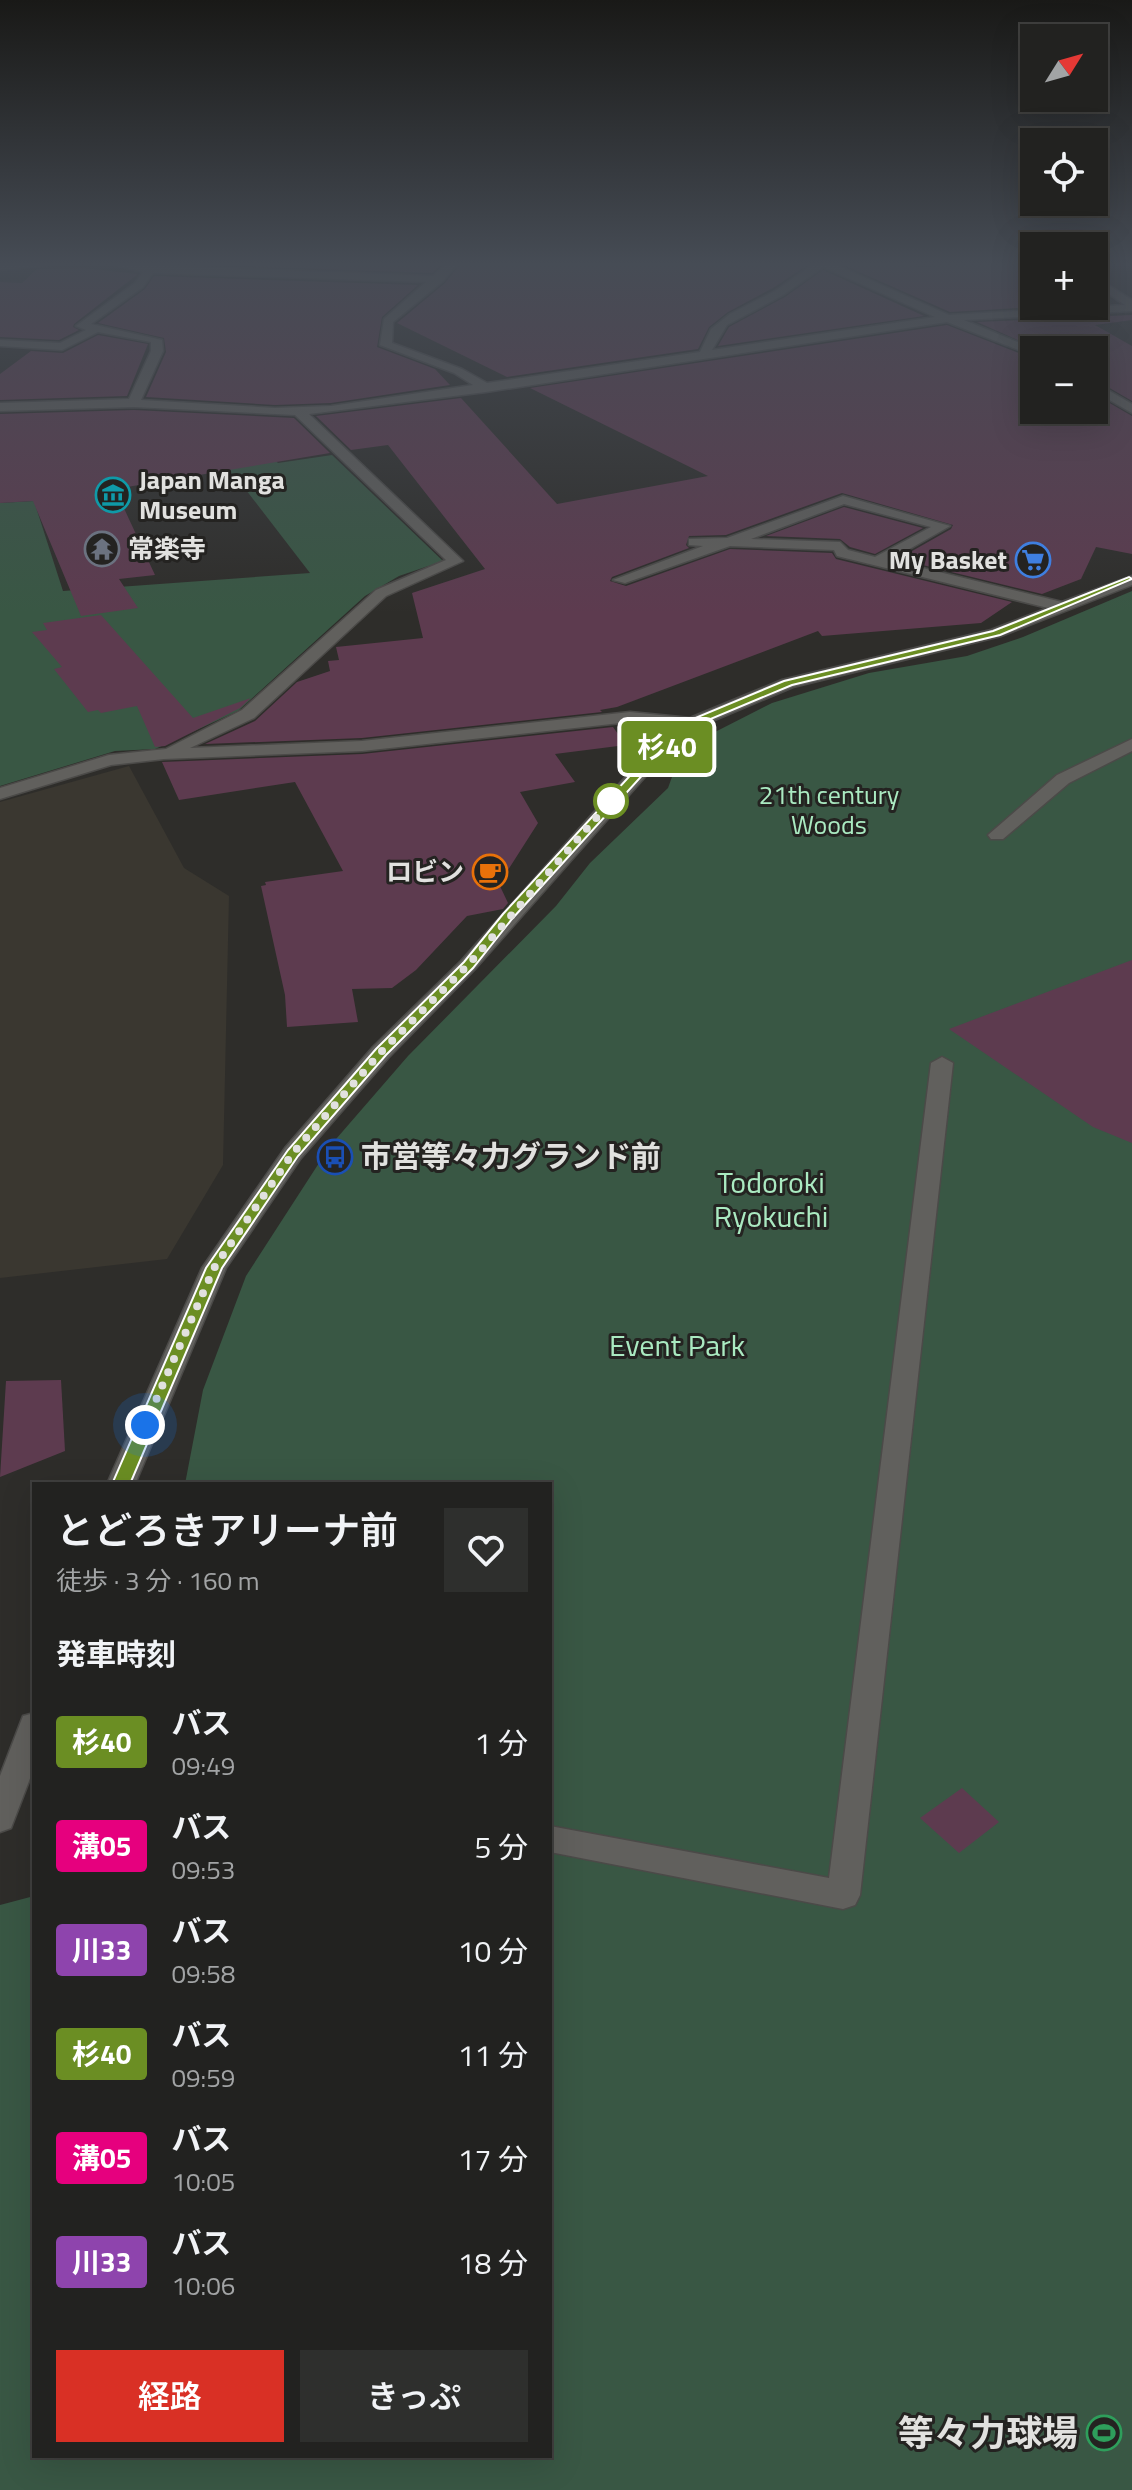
<!DOCTYPE html>
<html lang="ja">
<meta charset="utf-8">
<style>
:root{--surface:#222220;--page:#2e2f2d;--text:#f1f3f6;--muted:#a2a4a5;--line:#3f3f3e;--accent:#d93025}
body{margin:0;font-family:"Titillium Web","Noto Sans JP",sans-serif;background:var(--page);color:var(--text);height:100vh;display:flex;flex-direction:column;font-size:30px;white-space:nowrap}
*{box-sizing:border-box;margin:0}
p{font-size:26px;color:var(--muted)}
.icon{flex:none;width:44px;height:44px;fill:none;stroke:currentColor;stroke-width:2;stroke-linecap:round;stroke-linejoin:round}
.map{position:relative;flex:1;overflow:hidden}
.side{position:absolute;left:32px;top:1482px;width:520px;height:976px;display:flex;flex-direction:column;background:var(--surface);border-radius:0px;box-shadow:0 8px 32px #0002,0 0 0 2px var(--line)}
.side>*{flex:none}
.badge{padding:0 16px;border-radius:6px;font-size:28px;line-height:52px}
.needle{width:52px;rotate:53deg}
.controls{position:absolute;left:1020px;top:24px;display:grid;gap:16px}
.controls a{display:grid;place-items:center;width:88px;height:88px;border-radius:0px;background:var(--surface);box-shadow:0 8px 32px #0002,0 0 0 2px var(--line);font-size:40px}
.you{position:absolute;width:40px;height:40px;margin:-20px;border:6px solid #fff;border-radius:50%;background:#1a73e8;box-shadow:0 0 0 12px #1a73e833}
.map>.badge{position:absolute;translate:-50% -50%;box-shadow:0 0 0 4px #fff}
h2{padding:0 24px;font-size:30px;line-height:72px}
.round{display:grid;place-items:center;flex:none;width:84px;height:84px;border-radius:0px;background:var(--page)}
.head{display:flex;align-items:center;justify-content:space-between;height:136px;padding:0 24px}
h1{font-size:38px;font-weight:600;line-height:60px}
.action{display:flex;gap:16px;margin-top:auto;padding:16px 24px}
.action a{flex:1;height:92px;border-radius:0px;background:var(--accent);color:#fff;font-size:32px;font-weight:600;line-height:92px;text-align:center}
.action a+a{background:var(--page);color:var(--text)}
ul{padding:0;list-style:none}
li{display:flex;align-items:center;gap:24px;height:104px;padding:0 24px}
li div{flex:1}
li b{display:block;font-size:30px}
li em{font-style:normal}
li .badge{min-width:88px;font-weight:700;text-align:center}
.map>svg:first-child{display:block}
.built{fill:#3a3730}
.green{fill:#395744}
.building{fill:#5d3b4f}
.lines{fill:none;stroke-linecap:round;stroke-linejoin:round}
.minor-casing{stroke:#4b4a48;stroke-width:3}
.minor{fill:#61605d;fill-rule:evenodd}
.line{fill:#6b8e23;stroke:#fff;stroke-width:2}
.walk{stroke:#e1e1df;stroke-width:8;stroke-dasharray:0 14.4}
.stop-dot{fill:#fff;stroke:#6b8e23;stroke-width:4}
.labels{text-anchor:middle;stroke-width:6;stroke-linejoin:round;paint-order:stroke}
.far-poi-label{font-size:26px;font-weight:bold;fill:#e1e1df;stroke:#242321;text-anchor:start}
.far-park-label{font-size:26px;fill:#aaeac1;stroke:#242321}
.poi-label{font-size:30px;font-weight:bold;fill:#e1e1df;stroke:#242321;text-anchor:start}
.park-label{font-size:30px;fill:#aaeac1;stroke:#242321}
.near-poi-label{font-size:36px;font-weight:bold;fill:#e1e1df;stroke:#242321;text-anchor:end}
</style>
<div class="map">
<svg width="1132" height="2490" viewBox="0 0 1132 2490">
<rect width="100%" height="100%" fill="#2e2d2a"/>
<path class="built" d="M 129,766 L 184,868 L 229,896 L 223,1165 L 167,1259 L 0,1278 L 0,802 Z"/>
<g class="green">
<path d="M 267,453 L 278,463 L 332,455 L 443,561 L 399,576 L 365,596 L 238,711 L 155,749 L 115,751 L 0,786 L 0,503 L 34,501 L 63,591 L 310,573 L 243,486 L 257,477 L 221,474 L 210,466 Z"/>
<path d="M 1132,591 L 1132,2490 L 0,2490 L 0,1905 L 34,1896 L 34,2456 L 550,2456 L 550,1484 L 185,1484 L 203,1390 L 246,1276 L 330,1146 L 408,1056 L 556,906 L 590,863 L 668,788 L 677,763 L 715,732 L 772,703 L 869,673 L 967,656 L 1023,637 Z"/>
</g>
<g class="building">
<path d="M 190,264 L 442,264 L 432,273 Z"/>
<path d="M 460,264 L 809,264 L 773,288 L 728,312 L 709,327 L 698,349 L 507,377 L 397,323 L 445,283 Z"/>
<path d="M 841,264 L 912,264 L 916,267 L 1034,264 L 1034,306 L 1055,306 L 950,312 Z"/>
<path d="M 84,268 L 138,274 L 74,324 L 73,327 L 79,330 L 59,340 L 0,337 L 0,282 L 22,283 L 37,269 Z"/>
<path d="M 823,270 L 924,316 L 718,346 L 729,327 L 785,297 Z"/>
<path d="M 154,276 L 418,285 L 382,317 L 377,347 L 435,369 L 450,385 L 331,403 L 275,405 L 146,397 L 166,352 L 164,338 L 98,323 L 145,289 Z"/>
<path d="M 1132,315 L 1132,320 L 1095,325 L 1132,346 L 1132,401 L 1094,379 L 1094,350 L 1040,350 L 977,322 Z"/>
<path d="M 947,325 L 1034,359 L 1034,410 L 1094,410 L 1094,394 L 1132,416 L 1132,554 L 1096,547 L 1081,579 L 1042,594 L 898,559 L 951,529 L 953,525 L 842,493 L 726,535 L 689,536 L 686,545 L 689,548 L 612,577 L 610,581 L 626,586 L 730,549 L 832,553 L 836,559 L 1012,602 L 981,623 L 822,636 L 818,631 L 617,707 L 600,710 L 602,712 L 362,738 L 205,744 L 255,721 L 297,682 L 330,671 L 328,661 L 339,660 L 336,647 L 423,638 L 412,593 L 485,569 L 388,445 L 351,450 L 316,416 L 461,398 L 557,504 L 708,476 L 530,388 Z"/>
<path d="M 98,335 L 148,344 L 127,396 L 0,400 L 0,374 L 31,351 L 63,353 Z"/>
<path d="M 134,410 L 294,418 L 330,453 L 115,489 L 155,575 L 119,579 L 138,608 L 81,616 L 33,501 L 0,503 L 0,414 Z"/>
<path d="M 844,507 L 923,528 L 875,554 L 850,547 L 840,539 L 766,536 Z"/>
<path d="M 101,615 L 193,718 L 251,698 L 240,708 L 165,746 L 155,747 L 137,706 L 101,713 L 98,710 L 88,712 L 54,669 L 62,667 L 32,632 L 47,630 L 43,623 Z"/>
<path d="M 613,727 L 626,745 L 555,754 L 575,782 L 520,792 L 538,823 L 499,884 L 508,903 L 503,909 L 467,916 L 416,970 L 392,988 L 352,989 L 358,1022 L 287,1027 L 285,995 L 261,886 L 266,885 L 265,882 L 343,871 L 295,782 L 179,800 L 162,762 L 362,754 Z"/>
<path d="M 1132,960 L 1132,1143 L 1093,1127 L 949,1029 Z"/>
<path d="M 61,1380 L 65,1451 L 0,1477 L 6,1381 Z"/>
<path d="M 962,1788 L 999,1822 L 959,1853 L 920,1818 Z"/>
</g>
<g class="lines">
<g class="minor-casing">
<g id="minor">
<path d="M 0,264 L 57,264 L 0,270 Z"/>
<path d="M 111,264 L 433,276 L 446,264 L 457,264 L 443,281 L 393,322 L 392,343 L 462,369 L 487,383 L 700,352 L 711,329 L 730,314 L 775,291 L 814,264 L 834,264 L 949,315 L 1125,305 L 1094,284 L 1094,276 L 1132,300 L 1132,311 L 964,320 L 1037,350 L 1034,356 L 947,322 L 486,392 L 309,414 L 463,561 L 386,596 L 254,718 L 190,748 L 362,741 L 630,712 L 690,718 L 782,680 L 991,630 L 1048,608 L 837,556 L 834,550 L 730,546 L 625,583 L 613,580 L 703,546 L 689,545 L 689,539 L 727,538 L 843,496 L 950,526 L 890,560 L 1062,602 L 1132,576 L 1132,585 L 1001,636 L 793,687 L 698,727 L 659,761 L 475,969 L 389,1057 L 301,1158 L 226,1268 L 135,1484 L 107,1484 L 202,1268 L 285,1148 L 373,1047 L 461,961 L 647,753 L 678,727 L 630,722 L 362,751 L 164,759 L 111,765 L 0,799 L 0,788 L 109,755 L 166,749 L 242,710 L 376,590 L 446,560 L 295,415 L 134,407 L 0,411 L 0,403 L 129,399 L 151,351 L 151,342 L 98,332 L 62,350 L 0,346 L 0,340 L 60,343 L 86,330 L 76,326 L 135,283 L 143,272 ZM 823,267 L 935,317 L 712,350 L 727,325 L 783,295 ZM 153,273 L 426,282 L 384,319 L 380,345 L 454,373 L 473,385 L 331,406 L 275,408 L 141,400 L 163,351 L 162,340 L 91,324 L 143,287 ZM 844,504 L 931,527 L 875,557 L 848,550 L 840,542 L 751,539 Z"/>
<path d="M 1094,382 L 1132,404 L 1132,413 L 1094,391 Z"/>
<path d="M 1132,739 L 1132,751 L 1069,783 L 1003,839 L 991,839 L 988,835 L 1057,775 Z"/>
<path d="M 942,1057 L 953,1063 L 860,1895 L 855,1905 L 843,1909 L 550,1852 L 550,1826 L 829,1878 L 931,1063 Z"/>
<path d="M 34,1713 L 34,1768 L 11,1828 L 0,1832 L 0,1776 L 23,1716 Z"/>
</g>
</g>
<use href="#minor" class="minor"/>
</g>
<linearGradient id="sky" x2="0" y2="1"><stop stop-color="#191917"/><stop offset="0.43" stop-color="#464c55"/><stop offset="1" stop-color="#464c55" stop-opacity="0"/></linearGradient>
<rect width="1132" height="613" fill="url(#sky)"/>
<path class="line" d="M 1129,577 L 1132,579 L 1000,635 L 792,685 L 696,725 L 657,759 L 512,919 L 473,968 L 386,1055 L 298,1156 L 222,1268 L 130,1484 L 127,1488 L 115,1488 L 112,1484 L 206,1268 L 288,1150 L 376,1049 L 464,962 L 503,914 L 649,755 L 688,721 L 784,681 L 993,631 Z"/>
<g class="lines">
<path class="walk" d="M 145,1425 L 214,1268 L 293,1153 L 381,1052 L 468,965 L 618,793 L 611,801"/>
</g>
<defs>
<g id="museum-ring" transform="scale(1.8)"><circle r="9.5" fill="#242321" stroke="#0f9aa8" stroke-width="1.5"/><path d="M0-6L6-3V-2H-6V-3ZM-5-1h2V3h-2ZM-1-1h2V3h-2ZM3-1h2V3H3ZM-6 4H6V6H-6Z" fill="#0f9aa8"/></g>
<g id="temple-ring" transform="scale(1.8)"><circle r="9.5" fill="#242321" stroke="#6b7280" stroke-width="1.5"/><path d="M0-6L5-2H3V0L6.5 2.5H4V6H1.5V3h-3V6H-4V2.5H-6.5L-3 0V-2H-5Z" fill="#6b7280"/></g>
<g id="supermarket-ring" transform="scale(1.8)"><circle r="9.5" fill="#242321" stroke="#3f7fe0" stroke-width="1.5"/><path d="M-6-5.5h2.5l.6 2H6L4.5 2H-2.5L-4.4-4H-6ZM-1.5 3.2a1.3 1.3 0 1 0 .1 0ZM3 3.2a1.3 1.3 0 1 0 .1 0Z" fill="#3f7fe0"/></g>
<g id="cafe-ring" transform="scale(1.8)"><circle r="9.5" fill="#242321" stroke="#e8710a" stroke-width="1.5"/><path d="M-5.5-4.5H6V0H3Q3 3.5 0 3.5H-2.5Q-5.5 3.5-5.5 0ZM3-3.2v2h1.7v-2ZM-6 4.5H4V6H-6Z" fill="#e8710a"/></g>
<g id="bus-ring" transform="scale(1.8)"><circle r="9.5" fill="#242321" stroke="#1a4fb4" stroke-width="1.5"/><path d="M-5-6H5V4H4V6H2V4H-2V6H-4V4H-5ZM-3.5-4V0h7V-4ZM-3.5 1.2v1.5H-2V1.2ZM2 1.2v1.5H3.5V1.2Z" fill="#1a4fb4"/></g>
<g id="stadium-ring" transform="scale(1.8)"><circle r="9.5" fill="#242321" stroke="#2e9e5b" stroke-width="1.5"/><path d="M0-5a6.5 5 0 1 0 0 10a6.5 5 0 1 0 0-10ZM-3.5-1.8h7v3.6h-7Z" fill="#2e9e5b"/></g>
</defs>
<g fill-rule="evenodd">
<use href="#museum-ring" x="113" y="495"/>
<use href="#temple-ring" x="102" y="549"/>
<use href="#supermarket-ring" x="1033" y="560"/>
<use href="#cafe-ring" x="490" y="872"/>
<use href="#bus-ring" x="335" y="1157"/>
<use href="#stadium-ring" x="1104" y="2433"/>
</g>
<circle class="stop-dot" cx="611" cy="801" r="16"/>
<g class="labels">
<g class="far-poi-label">
<text x="139" y="489">Japan Manga<tspan x="139" dy="30">Museum</tspan></text>
<text x="128" y="558">常楽寺</text>
<text x="1007" y="569" text-anchor="end">My Basket</text>
<text x="464" y="881" text-anchor="end">ロビン</text>
</g>
<g class="far-park-label">
<text x="829" y="804">21th century<tspan x="829" dy="30">Woods</tspan></text>
</g>
<g class="poi-label">
<text x="361" y="1167">市営等々力グランド前</text>
</g>
<g class="park-label">
<text x="771" y="1193">Todoroki<tspan x="771" dy="34">Ryokuchi</tspan></text>
<text x="677" y="1356">Event Park</text>
</g>
<g class="near-poi-label">
<text x="1078" y="2446">等々力球場</text>
</g>
</g>
</svg>
<div class="controls">
<a><svg class="needle" viewBox="-14 -14 28 28"><path d="M0-13l5 13h-10z" fill="#e53935"/><path d="M0 13l5-13h-10z" fill="#a2a4a5"/></svg></a>
<a><svg class="icon" aria-label="locate" viewBox="0 0 24 24"><circle cx="12" cy="12" r="6"/><path d="M12 2v4M12 18v4M2 12h4M18 12h4"/></svg></a>
<a>+</a>
<a>−</a>
</div>
<div class="you" style="left:145px;top:1425px"></div>
<b class="badge" style="left:667px;top:747px;background:#6b8e23;color:#fff">杉40</b>
<section class="side">
<div class="head"><div><h1>とどろきアリーナ前</h1><p>徒歩 · 3 分 · 160 m</p></div><a class="round"><svg class="icon" aria-label="heart" viewBox="0 0 24 24"><path d="M12 20l-8-8c-3-5 5-10 8-4 3-6 11-1 8 4z"/></svg></a></div>
<h2>発車時刻</h2>
<ul>
<li><span class="badge" style="background:#6b8e23;color:#fff">杉40</span><div><b>バス</b><p>09:49</p></div><em>1 分</em></li>
<li><span class="badge" style="background:#e6007e;color:#fff">溝05</span><div><b>バス</b><p>09:53</p></div><em>5 分</em></li>
<li><span class="badge" style="background:#8e44ad;color:#fff">川33</span><div><b>バス</b><p>09:58</p></div><em>10 分</em></li>
<li><span class="badge" style="background:#6b8e23;color:#fff">杉40</span><div><b>バス</b><p>09:59</p></div><em>11 分</em></li>
<li><span class="badge" style="background:#e6007e;color:#fff">溝05</span><div><b>バス</b><p>10:05</p></div><em>17 分</em></li>
<li><span class="badge" style="background:#8e44ad;color:#fff">川33</span><div><b>バス</b><p>10:06</p></div><em>18 分</em></li>
</ul>
<div class="action"><a>経路</a><a>きっぷ</a></div>
</section>
</div>
